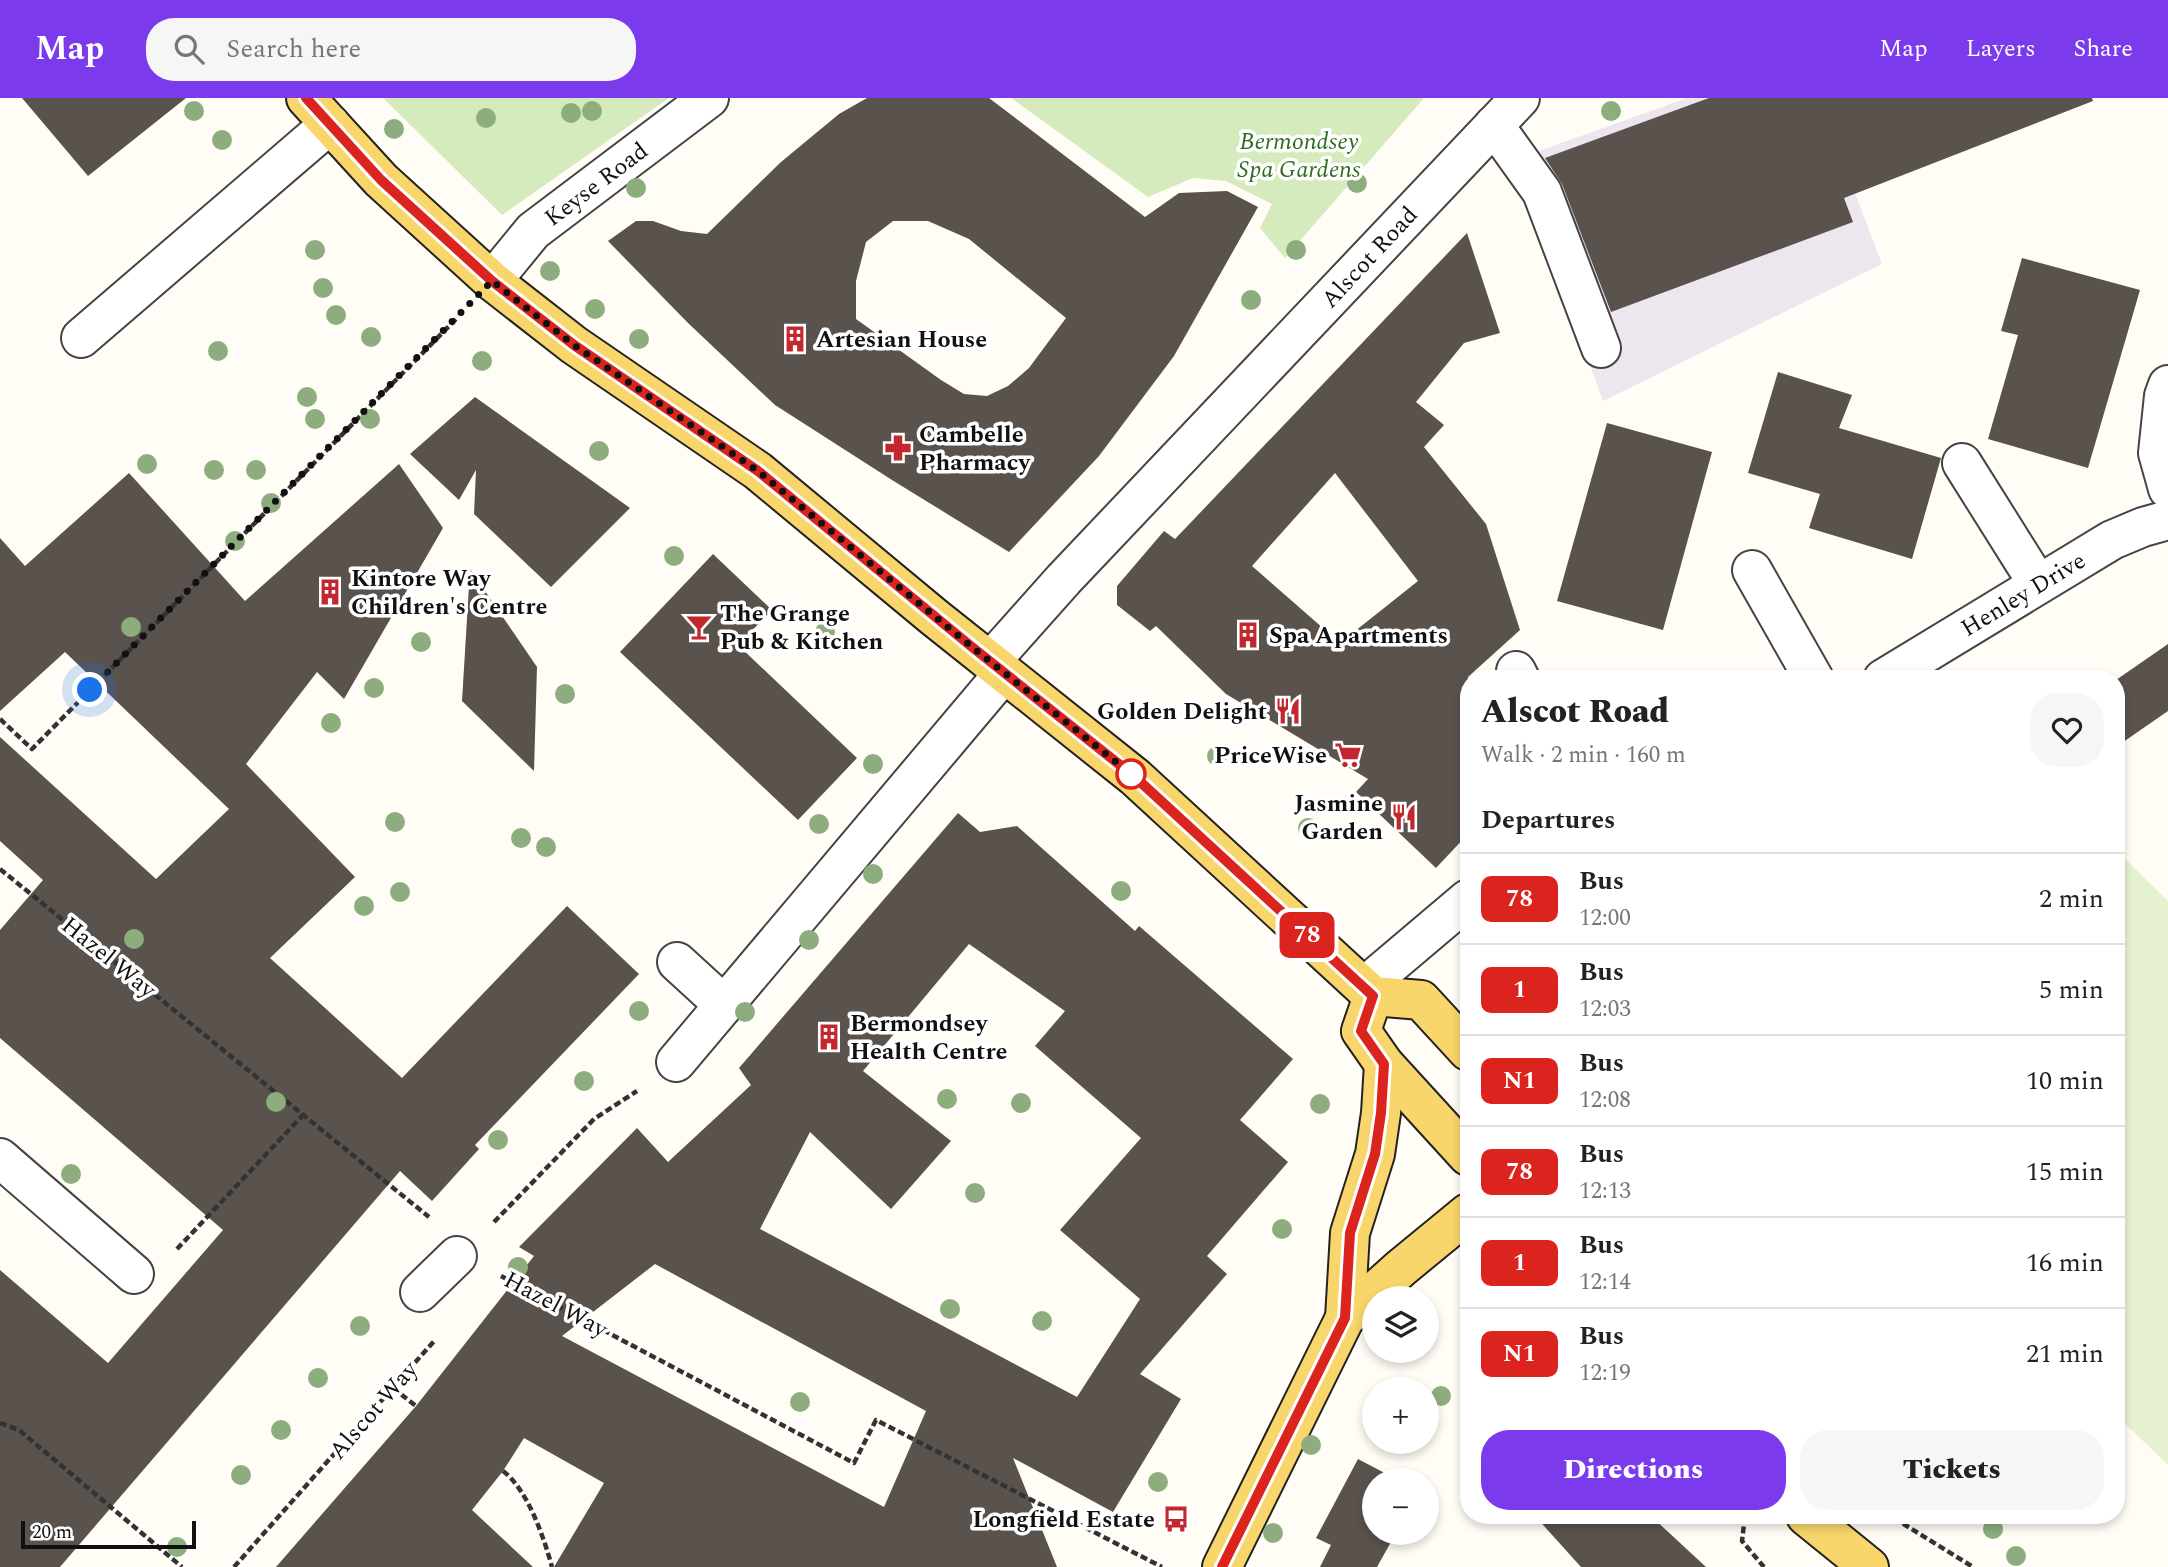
<!DOCTYPE html>
<meta charset="utf-8">
<style>
:root{--surface:#fff;--page:#f6f6f6;--text:#222;--muted:#767676;--line:#e0e0e0;--accent:#7c3aed}
body{margin:0;font-family:Spectral,serif;background:var(--page);color:var(--text);height:100vh;display:flex;flex-direction:column;font-size:26px;white-space:nowrap}
*{box-sizing:border-box;margin:0}
p{font-size:23px;color:var(--muted)}
.icon{flex:none;width:38px;height:38px;fill:none;stroke:currentColor;stroke-width:2;stroke-linecap:round;stroke-linejoin:round}
.map{position:relative;flex:1;overflow:hidden}
.details{position:absolute;left:1460px;top:572px;width:665px;height:854px;display:flex;flex-direction:column;background:var(--surface);border-radius:28px;box-shadow:0 4px 10px #0003}
.details>*{flex:none}
.badge{padding:0 14px;border-radius:10px;font-size:24px;line-height:46px}
.fabs{position:absolute;left:1362px;top:1188px;display:grid;gap:14px}
.fabs a{display:grid;place-items:center;width:77px;height:77px;border-radius:50%;background:var(--surface);box-shadow:0 4px 10px #0003;font-size:35px}
.scale{position:absolute;left:21px;bottom:18px;width:175px;box-sizing:border-box;padding-left:7px;border:4px solid #111;border-top:0;font-size:19px;line-height:24px;white-space:nowrap;color:#111;-webkit-text-stroke:5px #fff;paint-order:stroke}
.you{position:absolute;width:35px;height:35px;margin:-18px;border:5px solid #fff;border-radius:50%;background:#1a73e8;box-shadow:0 0 0 10px #1a73e833}
.map>.badge{position:absolute;translate:-50% -50%;box-shadow:0 0 0 4px #fff}
h2{padding:0 21px;font-size:26px;line-height:63px}
.round{display:grid;place-items:center;flex:none;width:74px;height:74px;border-radius:28px;background:var(--page)}
.head{display:flex;align-items:center;justify-content:space-between;height:119px;padding:0 21px}
h1{font-size:33px;font-weight:800;line-height:52px}
.button{display:flex;gap:14px;margin-top:auto;padding:14px 21px}
.button a{flex:1;height:80px;border-radius:28px;background:var(--accent);color:#fff;font-size:28px;font-weight:800;line-height:80px;text-align:center}
.button a+a{background:var(--page);color:var(--text)}
ul{padding:0;list-style:none}
li{display:flex;align-items:center;gap:21px;height:91px;padding:0 21px;border-top:2px solid var(--line)}
li div{flex:1}
li b{display:block;font-size:26px}
li em{font-style:normal}
li .badge{min-width:77px;font-weight:700;text-align:center}
header{display:flex;align-items:center;gap:42px;box-sizing:border-box;height:98px;padding:0 35px;background:var(--accent);color:#fff}
header strong{font-size:33px}
nav{display:flex;gap:38px;margin-inline-start:auto;font-size:24px}
.search{width:490px;height:63px;background:var(--page);display:flex;align-items:center;gap:18px;box-sizing:border-box;padding:0 24px;border-radius:28px;color:var(--muted);font-size:26px}
.map>svg:first-child{display:block}
.industrial{fill:#eee6ef}
.green{fill:#d5ebbd}
.pitch{fill:#e6f2cf}
.building{fill:#5a524d;fill-rule:evenodd}
.lines{fill:none;stroke-linecap:round;stroke-linejoin:round}
.minor-casing{stroke:#444;stroke-width:42}
.major-casing{stroke:#222;stroke-width:42}
.path{stroke:#333;stroke-width:4.5;stroke-dasharray:7 3.5;stroke-linecap:butt}
.minor{stroke:#fff;stroke-width:38}
.major{stroke:#f9d66b;stroke-width:38}
.tree{fill:#8dad7f}
.line-casing{stroke:#fff;stroke-width:16}
.line{stroke:#dc241f;stroke-width:10}
.walk{stroke:#111;stroke-width:7;stroke-dasharray:0 12.6}
.stop-dot{fill:#fff;stroke:#dc241f;stroke-width:3.5}
.labels{text-anchor:middle;stroke-width:7;stroke-linejoin:round;paint-order:stroke}
.park-label{font-size:24px;font-style:italic;fill:#2f6b1f;stroke:#fff}
.street-label{font-size:24px;fill:#111;stroke:#fff}
.poi-label{font-size:24px;font-weight:bold;fill:#111;stroke:#fff;text-anchor:start}
</style>
<header>
<strong>Map</strong>
<div class="search"><svg class="icon" aria-label="search" viewBox="0 0 24 24"><circle cx="10" cy="10" r="6"/><path d="M15 15l6 6"/></svg>Search here</div>
<nav><a>Map</a><a>Layers</a><a>Share</a></nav>
</header>
<div class="map">
<svg width="2168" height="1469" viewBox="0 0 2168 1469">
<rect width="100%" height="100%" fill="#fffdf5"/>
<path class="industrial" d="M 1687,0 L 1819,0 L 1882,166 L 1603,303 L 1519,72 L 1536,54 Z"/>
<g class="green">
<path d="M 383,0 L 669,0 L 502,117 Z"/>
<path d="M 1011,0 L 1424,0 L 1285,160 L 1260,130 L 1272,106 L 1226,83 L 1193,80 L 1148,99 Z"/>
</g>
<path class="pitch" d="M 2116,752 L 2168,803 L 2168,1367 L 2116,1317 Z"/>
<g class="building">
<path d="M 22,0 L 186,0 L 88,78 Z"/>
<path d="M 867,0 L 989,0 L 1145,119 L 1179,95 L 1227,93 L 1258,109 L 1174,258 L 1099,358 L 1009,454 L 892,382 L 775,307 L 688,225 L 608,143 L 636,123 L 653,123 L 681,133 L 707,136 L 781,64 L 839,16 ZM 893,123 L 928,123 L 969,141 L 1066,220 L 1029,270 L 1008,288 L 987,298 L 964,296 L 941,282 L 856,221 L 856,183 L 866,144 Z"/>
<path d="M 1709,0 L 2092,0 L 2093,3 L 1844,100 L 1853,124 L 1611,214 L 1562,86 L 1545,60 Z"/>
<path d="M 1467,135 L 1500,235 L 1464,245 L 1416,304 L 1444,327 L 1424,349 L 1486,426 L 1520,532 L 1468,579 L 1468,736 L 1436,770 L 1356,694 L 1368,681 L 1226,596 L 1156,528 L 1150,533 L 1117,507 L 1117,488 L 1164,433 L 1175,441 ZM 1335,375 L 1418,483 L 1340,545 L 1252,468 Z"/>
<path d="M 2022,160 L 2140,192 L 2088,370 L 1988,341 L 2018,237 L 2001,233 Z"/>
<path d="M 1778,274 L 1852,297 L 1839,330 L 1941,360 L 1912,461 L 1809,430 L 1820,396 L 1748,375 Z"/>
<path d="M 475,299 L 630,410 L 551,489 L 474,416 L 476,372 L 459,402 L 410,356 Z"/>
<path d="M 1607,325 L 1712,354 L 1663,532 L 1557,503 Z"/>
<path d="M 399,366 L 443,430 L 344,601 L 317,574 L 246,666 L 355,779 L 270,860 L 402,980 L 567,808 L 639,876 L 475,1047 L 479,1051 L 432,1103 L 400,1073 L 60,1469 L 0,1469 L 0,1172 L 108,1265 L 223,1132 L 0,940 L 0,832 L 43,782 L 0,743 L 0,639 L 156,781 L 229,711 L 65,554 L 0,613 L 0,440 L 25,468 L 129,375 L 245,503 Z"/>
<path d="M 713,456 L 772,512 L 738,547 L 857,660 L 798,722 L 620,554 Z"/>
<path d="M 470,471 L 537,569 L 534,673 L 462,603 Z"/>
<path d="M 2168,546 L 2168,613 L 2116,649 L 2116,582 Z"/>
<path d="M 958,715 L 980,734 L 1017,728 L 1135,833 L 1139,828 L 1293,961 L 1240,1022 L 1288,1064 L 1207,1158 L 1227,1176 L 1140,1276 L 1181,1301 L 1113,1414 L 1013,1360 L 1057,1469 L 554,1469 L 604,1385 L 524,1340 L 503,1373 L 472,1412 L 533,1469 L 276,1469 L 416,1308 L 534,1158 L 519,1149 L 637,1030 L 668,1064 L 751,987 L 739,970 ZM 969,846 L 1065,913 L 1035,948 L 1141,1040 L 1060,1132 L 1140,1201 L 1077,1299 L 760,1131 L 810,1034 L 891,1111 L 951,1043 L 863,973 ZM 655,1166 L 926,1313 L 884,1409 L 562,1238 Z"/>
<path d="M 1358,1361 L 1398,1382 L 1374,1382 L 1374,1435 L 1396,1435 L 1377,1469 L 1320,1469 L 1331,1447 L 1316,1440 Z"/>
<path d="M 1535,1418 L 1651,1418 L 1706,1469 L 1581,1469 Z"/>
</g>
<g class="lines">
<g class="minor-casing">
<g id="minor">
<path d="M 1494,27 L 1542,94 L 1601,250"/>
<path d="M 492,183 L 533,133 L 709,0"/>
<path d="M 81,240 L 330,26"/>
<path d="M 2168,287 L 2164,298 L 2158,355 L 2168,391"/>
<path d="M 1962,365 L 2038,486"/>
<path d="M 1752,472 L 1814,581"/>
<path d="M 990,564 L 1064,481 L 1520,0"/>
<path d="M 1516,573 L 1520,581"/>
<path d="M 1883,581 L 2112,442 L 2143,429 L 2168,422"/>
<path d="M 677,864 L 724,907"/>
<path d="M 1364,889 L 1468,801"/>
<path d="M 676,964 L 1004,575"/>
<path d="M 0,1060 L 134,1176"/>
<path d="M 420,1194 L 457,1158"/>
</g>
</g>
<g class="major-casing">
<g id="major">
<path d="M 306,0 L 381,82 L 492,183 L 574,247 L 758,373 L 934,519 L 1135,679 L 1373,898 L 1421,902 L 1468,953"/>
<path d="M 1373,898 L 1361,933 L 1384,966 L 1468,1058"/>
<path d="M 1345,1220 L 1350,1135 L 1375,1056 L 1381,1015 L 1384,966"/>
<path d="M 1806,1418 L 1869,1469"/>
<path d="M 1222,1469 L 1345,1220 L 1401,1170 L 1468,1115"/>
</g>
</g>
<g class="path">
<path d="M 0,621 L 32,651 L 458,219"/>
<path d="M 0,771 L 429,1119"/>
<path d="M 494,1124 L 594,1021 L 637,993"/>
<path d="M 177,1151 L 304,1016"/>
<path d="M 501,1178 L 854,1365 L 876,1322 L 1162,1469"/>
<path d="M 393,1290 L 416,1308"/>
<path d="M 0,1325 L 19,1332 L 182,1469"/>
<path d="M 503,1373 C 528,1392 544,1440 552,1469"/>
<path d="M 1745,1418 L 1742,1443 L 1764,1469"/>
<path d="M 1894,1420 L 1973,1469"/>
<path d="M 234,1469 L 435,1242"/>
</g>
<use href="#minor" class="minor"/>
<use href="#major" class="major"/>
</g>
<g class="tree">
<circle cx="194" cy="13" r="10"/>
<circle cx="592" cy="13" r="10"/>
<circle cx="1611" cy="13" r="10"/>
<circle cx="571" cy="15" r="10"/>
<circle cx="486" cy="20" r="10"/>
<circle cx="394" cy="31" r="10"/>
<circle cx="222" cy="42" r="10"/>
<circle cx="1357" cy="85" r="10"/>
<circle cx="636" cy="90" r="10"/>
<circle cx="315" cy="152" r="10"/>
<circle cx="1296" cy="152" r="10"/>
<circle cx="550" cy="173" r="10"/>
<circle cx="323" cy="190" r="10"/>
<circle cx="1251" cy="202" r="10"/>
<circle cx="595" cy="211" r="10"/>
<circle cx="336" cy="217" r="10"/>
<circle cx="371" cy="239" r="10"/>
<circle cx="639" cy="241" r="10"/>
<circle cx="218" cy="253" r="10"/>
<circle cx="482" cy="263" r="10"/>
<circle cx="307" cy="299" r="10"/>
<circle cx="315" cy="321" r="10"/>
<circle cx="370" cy="321" r="10"/>
<circle cx="599" cy="353" r="10"/>
<circle cx="147" cy="366" r="10"/>
<circle cx="214" cy="372" r="10"/>
<circle cx="256" cy="372" r="10"/>
<circle cx="271" cy="405" r="10"/>
<circle cx="235" cy="443" r="10"/>
<circle cx="674" cy="458" r="10"/>
<circle cx="131" cy="529" r="10"/>
<circle cx="825" cy="534" r="10"/>
<circle cx="421" cy="544" r="10"/>
<circle cx="374" cy="590" r="10"/>
<circle cx="565" cy="596" r="10"/>
<circle cx="331" cy="625" r="10"/>
<circle cx="1217" cy="658" r="10"/>
<circle cx="873" cy="666" r="10"/>
<circle cx="395" cy="724" r="10"/>
<circle cx="819" cy="726" r="10"/>
<circle cx="1308" cy="730" r="10"/>
<circle cx="521" cy="740" r="10"/>
<circle cx="546" cy="749" r="10"/>
<circle cx="873" cy="776" r="10"/>
<circle cx="1121" cy="793" r="10"/>
<circle cx="400" cy="794" r="10"/>
<circle cx="364" cy="808" r="10"/>
<circle cx="134" cy="841" r="10"/>
<circle cx="809" cy="842" r="10"/>
<circle cx="639" cy="913" r="10"/>
<circle cx="745" cy="914" r="10"/>
<circle cx="584" cy="983" r="10"/>
<circle cx="947" cy="1001" r="10"/>
<circle cx="276" cy="1004" r="10"/>
<circle cx="1021" cy="1005" r="10"/>
<circle cx="1320" cy="1006" r="10"/>
<circle cx="498" cy="1042" r="10"/>
<circle cx="71" cy="1076" r="10"/>
<circle cx="975" cy="1095" r="10"/>
<circle cx="1282" cy="1131" r="10"/>
<circle cx="518" cy="1169" r="10"/>
<circle cx="950" cy="1211" r="10"/>
<circle cx="1042" cy="1223" r="10"/>
<circle cx="360" cy="1228" r="10"/>
<circle cx="318" cy="1280" r="10"/>
<circle cx="1441" cy="1298" r="10"/>
<circle cx="800" cy="1304" r="10"/>
<circle cx="281" cy="1332" r="10"/>
<circle cx="1311" cy="1347" r="10"/>
<circle cx="241" cy="1377" r="10"/>
<circle cx="1158" cy="1384" r="10"/>
<circle cx="1993" cy="1431" r="10"/>
<circle cx="1273" cy="1435" r="10"/>
<circle cx="177" cy="1449" r="10"/>
<circle cx="2016" cy="1458" r="10"/>
</g>
<g class="lines">
<g class="line-casing">
<path id="line" d="M 306,0 L 381,82 L 492,183 L 574,247 L 758,373 L 972,549 L 1135,679 L 1373,898 L 1361,933 L 1384,966 L 1381,1015 L 1375,1056 L 1350,1135 L 1345,1220 L 1222,1469"/>
</g>
<use href="#line" class="line"/>
<path class="walk" d="M 90,592 L 492,183 L 574,247 L 758,373 L 972,549 L 1135,679 L 1131,676"/>
</g>
<defs>
<g id="building-bare" transform="scale(2.1)"><path d="M-4-6H4V6H1V3H-1V6H-4ZM-2.5-4.3h1.7v1.8h-1.7ZM.8-4.3h1.7v1.8H.8ZM-2.5-1h1.7V.8h-1.7ZM.8-1h1.7V.8H.8Z" fill="#c4262e" stroke="#fff" stroke-width="2.5" paint-order="stroke"/></g>
<g id="pharmacy-bare" transform="scale(2.1)"><path d="M-2-6h4v4h4v4h-4v4h-4v-4h-4v-4h4Z" fill="#c4262e" stroke="#fff" stroke-width="2.5" paint-order="stroke"/></g>
<g id="bar-bare" transform="scale(2.1)"><path d="M-6-5H6L.8 .8V4.5H3.5V6h-7V4.5H-.8V.8Z" fill="#c4262e" stroke="#fff" stroke-width="2.5" paint-order="stroke"/></g>
<g id="restaurant-bare" transform="scale(2.1)"><path d="M-5-6h1v4h1v-4h1v4h1v-4h1v5L-1.5 .5V6h-2V.5L-5-1ZM5-6V6H3V1.5H1.5Q1.5-4 5-6Z" fill="#c4262e" stroke="#fff" stroke-width="2.5" paint-order="stroke"/></g>
<g id="supermarket-bare" transform="scale(2.1)"><path d="M-6-5.5h2.5l.6 2H6L4.5 2H-2.5L-4.4-4H-6ZM-1.5 3.2a1.3 1.3 0 1 0 .1 0ZM3 3.2a1.3 1.3 0 1 0 .1 0Z" fill="#c4262e" stroke="#fff" stroke-width="2.5" paint-order="stroke"/></g>
<g id="bus-bare" transform="scale(2.1)"><path d="M-5-6H5V4H4V6H2V4H-2V6H-4V4H-5ZM-3.5-4V0h7V-4ZM-3.5 1.2v1.5H-2V1.2ZM2 1.2v1.5H3.5V1.2Z" fill="#c4262e" stroke="#fff" stroke-width="2.5" paint-order="stroke"/></g>
</defs>
<g fill-rule="evenodd">
<use href="#building-bare" x="795" y="241"/>
<use href="#pharmacy-bare" x="898" y="350"/>
<use href="#building-bare" x="330" y="494"/>
<use href="#bar-bare" x="699" y="529"/>
<use href="#building-bare" x="1248" y="537"/>
<use href="#restaurant-bare" x="1288" y="613"/>
<use href="#supermarket-bare" x="1348" y="657"/>
<use href="#restaurant-bare" x="1404" y="719"/>
<use href="#building-bare" x="829" y="939"/>
<use href="#bus-bare" x="1176" y="1421"/>
</g>
<circle class="stop-dot" cx="1131" cy="676" r="14"/>
<g class="labels">
<g class="park-label">
<text x="1299" y="51">Bermondsey<tspan x="1299" dy="28">Spa Gardens</tspan></text>
</g>
<g class="street-label">
<text transform="translate(596 86) rotate(-37)" y="8">Keyse Road</text>
<text transform="translate(1369 159) rotate(-47)" y="8">Alscot Road</text>
<text transform="translate(2023 496) rotate(-31)" y="8">Henley Drive</text>
<text transform="translate(109 859) rotate(39)" y="8">Hazel Way</text>
<text transform="translate(556 1206) rotate(28)" y="8">Hazel Way</text>
<text transform="translate(373 1312) rotate(-49)" y="8">Alscot Way</text>
</g>
<g class="poi-label">
<text x="816" y="249">Artesian House</text>
<text x="919" y="344">Cambelle<tspan x="919" dy="28">Pharmacy</tspan></text>
<text x="351" y="488">Kintore Way<tspan x="351" dy="28">Children's Centre</tspan></text>
<text x="720" y="523">The Grange<tspan x="720" dy="28">Pub &amp; Kitchen</tspan></text>
<text x="1269" y="545">Spa Apartments</text>
<text x="1267" y="621" text-anchor="end">Golden Delight</text>
<text x="1327" y="665" text-anchor="end">PriceWise</text>
<text x="1383" y="713" text-anchor="end">Jasmine<tspan x="1383" dy="28">Garden</tspan></text>
<text x="850" y="933">Bermondsey<tspan x="850" dy="28">Health Centre</tspan></text>
<text x="1155" y="1429" text-anchor="end">Longfield Estate</text>
</g>
</g>
</svg>
<div class="fabs">
<a><svg class="icon" aria-label="layers" viewBox="0 0 24 24"><path d="M12 4l9 5-9 5-9-5zM3 14l9 5 9-5"/></svg></a>
<a>+</a>
<a>−</a>
</div>
<div class="scale">20 m</div>
<div class="you" style="left:90px;top:592px"></div>
<b class="badge" style="left:1307px;top:837px;background:#dc241f;color:#fff">78</b>
<section class="details">
<div class="head"><div><h1>Alscot Road</h1><p>Walk · 2 min · 160 m</p></div><a class="round"><svg class="icon" aria-label="heart" viewBox="0 0 24 24"><path d="M12 20l-8-8c-3-5 5-10 8-4 3-6 11-1 8 4z"/></svg></a></div>
<h2>Departures</h2>
<ul>
<li><span class="badge" style="background:#dc241f;color:#fff">78</span><div><b>Bus</b><p>12:00</p></div><em>2 min</em></li>
<li><span class="badge" style="background:#dc241f;color:#fff">1</span><div><b>Bus</b><p>12:03</p></div><em>5 min</em></li>
<li><span class="badge" style="background:#dc241f;color:#fff">N1</span><div><b>Bus</b><p>12:08</p></div><em>10 min</em></li>
<li><span class="badge" style="background:#dc241f;color:#fff">78</span><div><b>Bus</b><p>12:13</p></div><em>15 min</em></li>
<li><span class="badge" style="background:#dc241f;color:#fff">1</span><div><b>Bus</b><p>12:14</p></div><em>16 min</em></li>
<li><span class="badge" style="background:#dc241f;color:#fff">N1</span><div><b>Bus</b><p>12:19</p></div><em>21 min</em></li>
</ul>
<div class="button"><a>Directions</a><a>Tickets</a></div>
</section>
</div>
